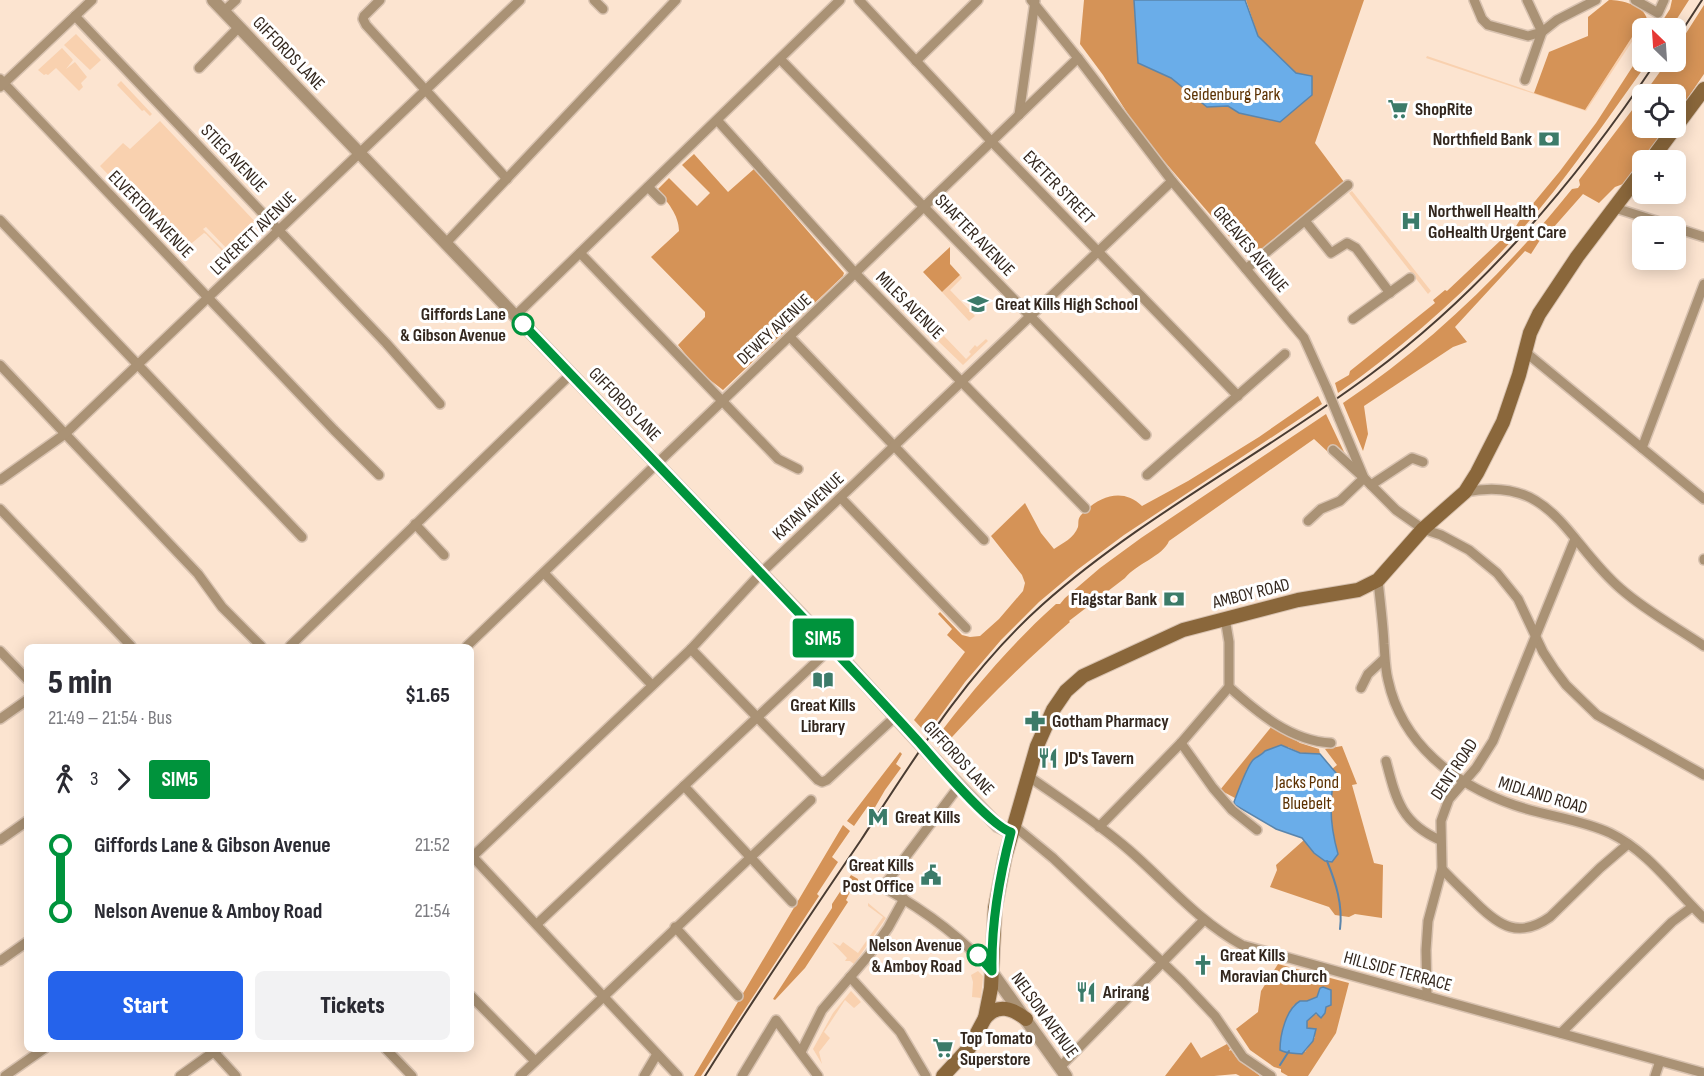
<!DOCTYPE html>
<meta charset="utf-8">
<style>
:root{--surface:#fff;--page:#f2f2f3;--text:#2b2b33;--muted:#7c7c81;--accent:#2563eb}
body{margin:0;font-family:"Sofia Sans Condensed",sans-serif;background:var(--page);color:var(--text);height:100vh;display:flex;flex-direction:column;font-size:22px;white-space:nowrap}
*{box-sizing:border-box;margin:0}
p{font-size:20px;color:var(--muted)}
.icon{flex:none;width:33px;height:33px;fill:none;stroke:currentColor;stroke-width:2;stroke-linecap:round;stroke-linejoin:round}
.map{position:relative;flex:1;overflow:hidden}
.drawer{position:absolute;left:24px;top:644px;width:450px;height:408px;display:flex;flex-direction:column;background:var(--surface);border-radius:9px;box-shadow:0 3px 15px #0003}
.drawer>*{flex:none}
.badge{padding:0 12px;border-radius:4px;font-size:21px;line-height:39px}
.needle{width:39px;rotate:335deg}
.tools{position:absolute;left:1632px;top:18px;display:grid;gap:12px}
.tools a{display:grid;place-items:center;width:54px;height:54px;border-radius:9px;background:var(--surface);box-shadow:0 3px 15px #0003;font-size:30px}
.map>.badge{position:absolute;translate:-50% -50%;box-shadow:0 0 0 3px #fff}
.legs{display:flex;align-items:center;gap:9px;height:66px;padding:0 24px;font-size:20px}
.legs p{margin-inline-start:auto}
.headline{display:flex;align-items:center;justify-content:space-between;height:102px;padding:0 24px}
h1{font-size:33px;font-weight:800;line-height:45px}
.primary-button{display:flex;gap:12px;margin-top:auto;padding:12px 24px}
.primary-button a{flex:1;height:69px;border-radius:9px;background:var(--accent);color:#fff;font-size:24px;font-weight:800;line-height:69px;text-align:center}
.primary-button a+a{background:var(--page);color:var(--text)}
ul{padding:0 24px;list-style:none}
li{display:flex;align-items:center;gap:21px;height:66px;font-size:22px}
li i{display:grid;place-items:center;width:9px;height:100%;margin:0 8px;background:currentColor}
li i::after{content:'';width:15px;height:15px;margin:-8px;border:4px solid;border-radius:50%;background:var(--surface)}
li p{margin-inline-start:auto}
li:first-child i{background:linear-gradient(#0000 50%,currentColor 0)}
li:last-child i{background:linear-gradient(currentColor 50%,#0000 0)}
.map>svg:first-child{display:block}
.green{fill:#f9d1af}
.forest{fill:#d59357;fill-rule:evenodd}
.water{fill:#6aade9;stroke:#5a85ac;stroke-width:1.5}
.lines{fill:none;stroke-linecap:round;stroke-linejoin:round}
.stream{stroke:#5a85ac;stroke-width:2}
.minor-casing{stroke:#d8c2b0;stroke-width:12}
.tertiary-casing{stroke:#d8c2b0;stroke-width:15}
.secondary-casing{stroke:#d8c2b0;stroke-width:16}
.minor{stroke:#aa9275;stroke-width:9}
.tertiary{stroke:#aa9275;stroke-width:12}
.secondary{stroke:#8a673b;stroke-width:14}
.rail{stroke:#4a3c32;stroke-width:2}
.minor-bridge-casing{stroke:#d8c2b0;stroke-width:12;stroke-linecap:butt}
.tertiary-bridge-casing{stroke:#d8c2b0;stroke-width:15;stroke-linecap:butt}
.minor-bridge{stroke:#aa9275;stroke-width:9}
.tertiary-bridge{stroke:#aa9275;stroke-width:12}
.line-1-casing{stroke:#fff;stroke-width:14}
.line-1{stroke:#00933c;stroke-width:9}
.stop-1-dot{fill:#fff;stroke:#00933c;stroke-width:3}
.labels{text-anchor:middle;stroke-width:6;stroke-linejoin:round;paint-order:stroke}
.street-label{font-size:18px;fill:#33271e;stroke:#fff}
.park-label{font-size:18px;fill:#5b3000;stroke:#fff}
.poi-label{font-size:18px;font-weight:bold;fill:#33271e;stroke:#fff;text-anchor:start}
.stop-label{font-size:18px;font-weight:bold;fill:#33271e;stroke:#fff;text-anchor:end}
</style>
<div class="map">
<svg width="1704" height="1076" viewBox="0 0 1704 1076">
<rect width="100%" height="100%" fill="#fce4d0"/>
<g class="green">
<path d="M 1647,19 L 1586,111 L 1426,58 L 1427,56 L 1585,110 L 1643,20 Z"/>
<path d="M 76,34 L 101,60 L 90,70 L 64,45 Z"/>
<path d="M 62,48 L 73,60 L 66,69 L 75,62 L 87,77 L 81,83 L 83,87 L 79,91 L 56,68 L 48,75 L 46,74 L 44,75 L 38,70 Z"/>
<path d="M 121,81 L 152,114 L 150,116 L 144,110 L 142,111 L 117,85 Z"/>
<path d="M 160,121 L 259,226 L 231,253 L 206,227 L 203,229 L 227,253 L 225,254 L 206,234 L 204,233 L 187,247 L 182,245 L 178,248 L 100,166 L 123,143 L 130,149 Z"/>
<path d="M 1352,191 L 1431,291 L 1428,294 L 1349,193 Z"/>
<path d="M 960,275 L 962,278 L 950,290 L 975,316 L 969,321 L 942,292 Z"/>
<path d="M 944,336 L 966,359 L 971,354 L 969,352 L 975,345 L 977,347 L 986,339 L 988,341 L 963,365 L 938,341 Z"/>
<path d="M 868,903 L 886,918 L 854,964 L 850,961 L 845,961 L 847,958 L 832,942 L 840,946 L 843,942 L 858,953 L 883,917 L 868,906 Z"/>
<path d="M 978,971 L 983,976 L 981,998 L 972,997 L 973,982 L 971,975 Z"/>
<path d="M 851,991 L 861,1002 L 854,1008 L 845,1000 L 824,1032 L 830,1038 L 819,1052 L 822,1064 L 813,1049 L 833,1013 Z"/>
</g>
<g class="forest">
<path d="M 1084,0 L 1134,0 L 1138,63 L 1171,78 L 1207,106 L 1228,105 L 1239,113 L 1296,73 L 1258,36 L 1246,0 L 1364,0 L 1315,143 L 1344,182 L 1254,255 L 1249,257 L 1246,256 L 1151,146 L 1133,122 L 1103,75 L 1080,44 Z"/>
<path d="M 1609,0 C 1621,0 1644,5 1647,19 L 1643,20 L 1585,110 L 1534,93 L 1549,52 L 1588,36 L 1588,17 Z"/>
<path d="M 1672,0 L 1689,0 L 1671,28 L 1658,28 L 1670,9 Z"/>
<path d="M 1704,5 L 1704,74 L 1676,115 L 1676,94 L 1644,94 L 1667,62 L 1676,62 L 1676,49 Z"/>
<path d="M 1642,52 L 1642,62 L 1648,62 C 1617,105 1587,149 1554,191 C 1493,268 1419,336 1338,393 L 1335,383 L 1349,375 L 1350,371 L 1435,303 L 1433,300 L 1445,290 L 1447,291 L 1501,240 L 1507,241 L 1521,218 L 1560,171 L 1596,123 Z"/>
<path d="M 1642,97 L 1642,128 L 1666,128 L 1623,184 L 1615,187 L 1599,203 L 1583,194 L 1553,228 L 1549,226 L 1531,254 L 1525,251 L 1455,327 L 1467,342 L 1453,347 L 1364,406 L 1368,434 L 1363,451 L 1343,403 C 1430,345 1507,270 1572,189 L 1578,188 L 1580,185 L 1579,180 Z"/>
<path d="M 694,154 L 728,192 L 754,169 L 844,273 L 843,276 L 723,390 L 701,373 L 678,345 L 705,317 L 705,312 L 651,257 L 679,231 C 679,215 667,201 657,190 L 669,178 L 697,206 L 710,193 L 682,165 Z"/>
<path d="M 950,247 L 950,264 L 960,275 L 942,292 L 923,272 Z"/>
<path d="M 1318,396 L 1322,404 L 1124,535 L 1077,570 L 1039,602 L 1001,640 L 965,682 L 927,734 L 914,720 L 965,652 L 947,635 L 952,629 L 938,614 L 940,612 L 962,635 L 970,637 L 980,636 L 999,619 L 1023,591 L 1025,583 L 1022,575 L 991,536 L 1025,503 L 1041,533 L 1054,549 C 1063,543 1074,538 1078,527 C 1079,522 1077,519 1082,514 C 1099,496 1123,487 1142,506 L 1188,481 L 1259,437 Z"/>
<path d="M 1326,414 L 1345,454 L 1335,445 L 1328,452 L 1314,439 L 1169,541 C 1163,556 1136,564 1125,578 L 1069,621 L 1070,622 C 1023,663 983,703 941,749 L 934,741 C 971,692 1009,646 1056,604 L 1060,604 L 1065,598 L 1100,568 L 1141,538 Z"/>
<path d="M 1272,726 L 1300,743 L 1319,749 L 1320,754 L 1300,753 L 1288,747 L 1277,747 L 1265,751 C 1260,758 1252,761 1247,769 C 1242,779 1243,790 1235,798 L 1220,790 Z"/>
<path d="M 1342,746 L 1357,784 L 1352,785 L 1374,863 L 1383,865 L 1382,918 L 1355,914 L 1349,917 L 1335,915 L 1329,907 L 1270,887 L 1277,870 L 1276,865 L 1304,840 L 1314,853 L 1338,854 C 1331,829 1328,799 1335,773 L 1332,769 L 1337,765 L 1325,749 Z"/>
<path d="M 900,752 L 902,754 L 896,764 L 901,768 L 885,790 L 874,809 L 868,806 L 854,826 L 847,821 Z"/>
<path d="M 843,825 L 850,831 L 832,857 L 838,862 L 817,894 L 819,896 L 701,1076 L 694,1076 Z"/>
<path d="M 851,875 L 858,879 L 857,889 L 853,886 L 846,900 L 848,902 L 805,968 L 775,1000 L 773,999 L 832,908 L 832,904 Z"/>
<path d="M 1278,964 L 1349,983 L 1336,1033 L 1308,1076 L 1288,1076 L 1281,1072 L 1281,1069 L 1274,1067 L 1250,1050 L 1236,1029 L 1258,1012 L 1261,991 ZM 1320,987 L 1326,1007 L 1319,1015 L 1315,1014 L 1307,1020 L 1306,1026 L 1315,1037 L 1305,1052 L 1286,1052 L 1280,1045 L 1283,1028 L 1293,1006 L 1300,1001 L 1307,1001 L 1317,997 Z"/>
<path d="M 1191,1042 L 1201,1058 L 1227,1044 L 1230,1048 L 1229,1051 L 1231,1050 L 1236,1057 L 1260,1076 L 1240,1076 L 1236,1074 L 1214,1076 L 1165,1076 Z"/>
</g>
<g class="water">
<path d="M 1134,0 L 1245,0 L 1258,36 L 1296,73 L 1312,76 L 1312,95 L 1280,122 L 1239,113 L 1228,106 L 1207,107 L 1171,78 L 1138,63 Z"/>
<path d="M 1281,745 L 1300,753 L 1320,754 L 1336,773 C 1328,799 1331,829 1338,854 L 1332,862 L 1325,861 L 1314,853 L 1302,838 L 1276,829 L 1235,805 L 1234,802 C 1238,792 1246,768 1253,760 C 1257,756 1261,756 1265,751 Z"/>
<path d="M 1323,987 L 1331,990 L 1331,1005 L 1326,1007 L 1325,1013 L 1321,1018 L 1316,1013 L 1307,1021 L 1307,1028 L 1316,1029 L 1313,1041 L 1302,1054 C 1294,1053 1287,1054 1280,1050 C 1280,1035 1286,1009 1300,1001 L 1307,1001 L 1317,997 L 1320,988 Z"/>
</g>
<g class="lines">
<g class="stream">
<path d="M 1327,861 C 1336,883 1343,905 1340,929"/>
<path d="M 1280,1065 L 1289,1051"/>
</g>
<g class="minor-casing">
<g id="minor">
<path d="M 380,0 L 364,16 L 363,19 L 366,25 L 507,179"/>
<path d="M 594,0 L 603,9"/>
<path d="M 859,0 L 991,141 L 1238,396"/>
<path d="M 1031,0 L 1078,58 L 1172,181 L 1304,338 L 1327,389"/>
<path d="M 1474,0 L 1482,19 L 1488,25 L 1528,36 L 1542,32 L 1557,20 L 1596,0"/>
<path d="M 1635,0 L 1658,13 L 1664,0"/>
<path d="M 224,11 L 236,0"/>
<path d="M 75,16 L 386,343 L 440,404"/>
<path d="M 780,59 L 1146,435"/>
<path d="M 916,61 L 978,0"/>
<path d="M 199,68 L 239,27"/>
<path d="M 0,79 L 334,430 L 379,475"/>
<path d="M 1525,80 L 1542,32 L 1527,0"/>
<path d="M 0,87 L 92,0"/>
<path d="M 1019,115 L 1035,1"/>
<path d="M 717,120 L 856,274 L 1085,508"/>
<path d="M 648,187 L 661,200"/>
<path d="M 1615,208 L 1672,226"/>
<path d="M 0,220 L 302,537"/>
<path d="M 1306,222 L 1331,253 L 1347,243 L 1356,248 L 1390,293"/>
<path d="M 1676,228 L 1704,237"/>
<path d="M 446,243 L 676,0"/>
<path d="M 580,253 L 778,459 L 798,469"/>
<path d="M 1246,269 L 1348,185"/>
<path d="M 515,316 L 840,0"/>
<path d="M 1353,319 L 1410,278"/>
<path d="M 790,337 L 984,540"/>
<path d="M 1524,351 L 1704,499"/>
<path d="M 0,365 L 198,574 L 222,607 L 261,646"/>
<path d="M 1339,418 L 1364,478 L 1396,510 L 1423,529 L 1441,535 L 1469,550 L 1497,573 L 1518,599 L 1543,652 L 1554,669 L 1566,685 L 1597,715 L 1704,775"/>
<path d="M 1642,448 L 1704,284"/>
<path d="M 1147,475 L 1285,354"/>
<path d="M 0,480 L 65,434 L 520,0"/>
<path d="M 1371,485 L 1412,458 L 1423,462"/>
<path d="M 1465,492 C 1553,474 1566,542 1621,589 C 1646,611 1676,627 1704,646"/>
<path d="M 841,498 L 966,628"/>
<path d="M 0,509 L 131,646"/>
<path d="M 1308,521 L 1321,509 L 1340,501 L 1364,478 L 1333,450"/>
<path d="M 415,524 L 444,555"/>
<path d="M 1704,560 L 1704,559"/>
<path d="M 544,573 L 651,684"/>
<path d="M 1378,580 C 1380,601 1383,623 1384,644 C 1385,656 1385,668 1388,680 C 1402,744 1454,784 1514,805 C 1545,816 1580,819 1610,833 C 1649,852 1673,888 1704,918"/>
<path d="M 290,646 L 571,374"/>
<path d="M 467,646 C 671,451 875,254 1078,58"/>
<path d="M 691,649 L 818,780 L 822,782 L 827,780 L 896,716"/>
<path d="M 0,651 L 27,679"/>
<path d="M 1229,687 C 1258,713 1291,741 1331,743"/>
<path d="M 1361,688 L 1368,674 L 1384,659"/>
<path d="M 0,719 L 27,700"/>
<path d="M 1181,743 L 1213,788 L 1232,810 L 1257,830"/>
<path d="M 1386,761 C 1396,799 1401,823 1440,840"/>
<path d="M 1028,776 C 1062,800 1098,823 1129,850 C 1167,883 1198,921 1242,945 L 1704,1073"/>
<path d="M 684,786 L 792,902"/>
<path d="M 959,786 L 883,887 C 922,909 962,937 991,971"/>
<path d="M 1013,825 L 1053,858 L 1182,981 L 1215,1016 L 1243,1057 L 1271,1076"/>
<path d="M 1099,827 L 1181,743 L 1229,687 L 1229,642 L 1225,618"/>
<path d="M 0,840 L 27,821"/>
<path d="M 471,855 L 678,1076"/>
<path d="M 471,858 L 691,649 L 761,573 L 1172,181"/>
<path d="M 1442,869 C 1453,881 1465,892 1476,903 C 1499,926 1519,939 1550,917 L 1600,868 L 1628,844"/>
<path d="M 537,924 L 832,647"/>
<path d="M 675,927 L 738,996"/>
<path d="M 0,961 L 27,942"/>
<path d="M 850,977 L 900,1032 L 926,1076"/>
<path d="M 471,996 L 535,1061"/>
<path d="M 1427,996 L 1426,950 L 1428,921 L 1442,869 L 1441,821 L 1449,799 L 1476,768 L 1493,741 L 1575,539"/>
<path d="M 1561,1033 L 1672,922 L 1692,907"/>
<path d="M 385,1048 L 412,1076"/>
<path d="M 214,1052 L 236,1076"/>
<path d="M 801,1052 L 822,1010 L 869,955 L 888,928 L 904,899"/>
<path d="M 1060,1067 L 1204,920"/>
<path d="M 5,1076 L 45,1048"/>
<path d="M 180,1076 L 219,1048"/>
<path d="M 520,1076 L 811,800"/>
<path d="M 644,1076 L 657,1054"/>
<path d="M 742,1076 L 776,1020 L 818,1076"/>
<path d="M 1655,1076 L 1660,1061"/>
</g>
</g>
<g class="tertiary-casing">
<g id="tertiary">
<path d="M 213,0 L 832,647 L 910,733"/>
<path d="M 936,761 L 998,826 L 1011,832"/>
<path d="M 991,971 L 1066,1076"/>
</g>
</g>
<g class="secondary-casing">
<g id="secondary">
<path d="M 1651,160 L 1704,89"/>
<path d="M 985,1018 C 998,1003 1012,1008 1026,1019"/>
<path d="M 943,1076 L 969,1048 L 985,1018 L 991,988 L 995,908 L 1005,857 L 1037,746 L 1053,710 L 1066,691 L 1083,676 L 1183,630 L 1298,600 L 1358,590 L 1378,580 L 1423,529 L 1465,492 L 1477,473 L 1503,422 L 1519,375 L 1530,333 L 1539,314 L 1577,257 L 1642,171"/>
</g>
</g>
<use href="#minor" class="minor"/>
<use href="#tertiary" class="tertiary"/>
<use href="#secondary" class="secondary"/>
<g class="rail">
<path d="M 1676,40 L 1702,0"/>
<path d="M 705,1076 C 755,996 808,918 861,840 C 915,757 967,672 1042,605 C 1142,516 1264,454 1371,374 C 1483,291 1579,177 1656,62"/>
</g>
<g class="minor-bridge-casing">
<path id="minor-bridge" d="M 1327,389 L 1339,418"/>
</g>
<g class="tertiary-bridge-casing">
<path id="tertiary-bridge" d="M 910,733 L 936,761"/>
</g>
<use href="#minor-bridge" class="minor-bridge"/>
<use href="#tertiary-bridge" class="tertiary-bridge"/>
</g>
<g class="lines">
<g class="line-1-casing">
<path id="line-1" d="M 523,324 C 655,463 789,600 918,741 C 935,760 991,827 1011,832 C 999,878 991,924 992,971 L 978,955"/>
</g>
<use href="#line-1" class="line-1"/>
</g>
<defs>
<g id="supermarket-bare" transform="scale(1.62)"><path d="M-6-5.5h2.5l.6 2H6L4.5 2H-2.5L-4.4-4H-6ZM-1.5 3.2a1.3 1.3 0 1 0 .1 0ZM3 3.2a1.3 1.3 0 1 0 .1 0Z" fill="#3c7b69" stroke="#fff" stroke-width="2.5" paint-order="stroke"/></g>
<g id="bank-bare" transform="scale(1.62)"><path d="M-6-4H6V4H-6ZM0-2.3a2.3 2.3 0 1 0 0 4.6a2.3 2.3 0 1 0 0-4.6Z" fill="#3c7b69" stroke="#fff" stroke-width="2.5" paint-order="stroke"/></g>
<g id="hospital-bare" transform="scale(1.62)"><path d="M-5-5h3v3.5h4V-5h3V5h-3V1.5h-4V5h-3Z" fill="#3c7b69" stroke="#fff" stroke-width="2.5" paint-order="stroke"/></g>
<g id="school-bare" transform="scale(1.62)"><path d="M0-5L7-2L0 1L-7-2ZM-4 1L0 2.5L4 1V4Q0 6-4 4Z" fill="#3c7b69" stroke="#fff" stroke-width="2.5" paint-order="stroke"/></g>
<g id="library-bare" transform="scale(1.62)"><path d="M-6-4Q-3-5.5-.7-3.5V5Q-3 3-6 4ZM6-4Q3-5.5 .7-3.5V5Q3 3 6 4Z" fill="#3c7b69" stroke="#fff" stroke-width="2.5" paint-order="stroke"/></g>
<g id="pharmacy-bare" transform="scale(1.62)"><path d="M-2-6h4v4h4v4h-4v4h-4v-4h-4v-4h4Z" fill="#3c7b69" stroke="#fff" stroke-width="2.5" paint-order="stroke"/></g>
<g id="restaurant-bare" transform="scale(1.62)"><path d="M-5-6h1v4h1v-4h1v4h1v-4h1v5L-1.5 .5V6h-2V.5L-5-1ZM5-6V6H3V1.5H1.5Q1.5-4 5-6Z" fill="#3c7b69" stroke="#fff" stroke-width="2.5" paint-order="stroke"/></g>
<g id="metro-bare" transform="scale(1.62)"><path d="M-5.5 5V-5H-3L0 0L3-5H5.5V5H3V-.5L0 4L-3-.5V5Z" fill="#3c7b69" stroke="#fff" stroke-width="2.5" paint-order="stroke"/></g>
<g id="civic-bare" transform="scale(1.62)"><path d="M-.6-6.5H3V-4.5H.6V-3L4-1V1h2V6H-6V1h2V-1L-.6-3ZM-1.2 2.5V6h2.4V2.5Z" fill="#3c7b69" stroke="#fff" stroke-width="2.5" paint-order="stroke"/></g>
<g id="church-bare" transform="scale(1.62)"><path d="M-1.2-6h2.4v3.5h3.3v2.4h-3.3V6h-2.4V-.1h-3.3v-2.4h3.3Z" fill="#3c7b69" stroke="#fff" stroke-width="2.5" paint-order="stroke"/></g>
</defs>
<g fill-rule="evenodd">
<use href="#supermarket-bare" x="1398" y="109"/>
<use href="#bank-bare" x="1549" y="139"/>
<use href="#hospital-bare" x="1411" y="221"/>
<use href="#school-bare" x="978" y="304"/>
<use href="#bank-bare" x="1174" y="599"/>
<use href="#library-bare" x="823" y="680"/>
<use href="#pharmacy-bare" x="1035" y="721"/>
<use href="#restaurant-bare" x="1048" y="758"/>
<use href="#metro-bare" x="878" y="817"/>
<use href="#civic-bare" x="931" y="875"/>
<use href="#church-bare" x="1203" y="965"/>
<use href="#restaurant-bare" x="1086" y="992"/>
<use href="#supermarket-bare" x="943" y="1048"/>
</g>
<g class="stop-1-dot">
<circle cx="523" cy="324" r="10"/>
<circle cx="978" cy="955" r="10"/>
</g>
<g class="labels">
<g class="street-label">
<text transform="translate(289 53) rotate(46)" y="6">GIFFORDS LANE</text>
<text transform="translate(234 158) rotate(46)" y="6">STIEG AVENUE</text>
<text transform="translate(1059 187) rotate(46)" y="6">EXETER STREET</text>
<text transform="translate(151 214) rotate(46)" y="6">ELVERTON AVENUE</text>
<text transform="translate(253 233) rotate(-44)" y="6">LEVERETT AVENUE</text>
<text transform="translate(975 235) rotate(46)" y="6">SHAFTER AVENUE</text>
<text transform="translate(1251 249) rotate(50)" y="6">GREAVES AVENUE</text>
<text transform="translate(910 305) rotate(45)" y="6">MILES AVENUE</text>
<text transform="translate(774 329) rotate(-43)" y="6">DEWEY AVENUE</text>
<text transform="translate(625 404) rotate(46)" y="6">GIFFORDS LANE</text>
<text transform="translate(808 506) rotate(-43)" y="6">KATAN AVENUE</text>
<text transform="translate(1251 593) rotate(-14)" y="6">AMBOY ROAD</text>
<text transform="translate(959 758) rotate(47)" y="6">GIFFORDS LANE</text>
<text transform="translate(1454 769) rotate(-56)" y="6">DENT ROAD</text>
<text transform="translate(1543 795) rotate(17)" y="6">MIDLAND ROAD</text>
<text transform="translate(1398 971) rotate(15)" y="6">HILLSIDE TERRACE</text>
<text transform="translate(1045 1015) rotate(54)" y="6">NELSON AVENUE</text>
</g>
<g class="park-label">
<text x="1232" y="100">Seidenburg Park</text>
<text x="1307" y="788">Jacks Pond<tspan x="1307" dy="21">Bluebelt</tspan></text>
</g>
<g class="poi-label">
<text x="1415" y="115">ShopRite</text>
<text x="1532" y="145" text-anchor="end">Northfield Bank</text>
<text x="1428" y="217">Northwell Health<tspan x="1428" dy="21">GoHealth Urgent Care</tspan></text>
<text x="995" y="310">Great Kills High School</text>
<text x="1157" y="605" text-anchor="end">Flagstar Bank</text>
<text x="823" y="711" text-anchor="middle">Great Kills<tspan x="823" dy="21">Library</tspan></text>
<text x="1052" y="727">Gotham Pharmacy</text>
<text x="1065" y="764">JD's Tavern</text>
<text x="895" y="823">Great Kills</text>
<text x="914" y="871" text-anchor="end">Great Kills<tspan x="914" dy="21">Post Office</tspan></text>
<text x="1220" y="961">Great Kills<tspan x="1220" dy="21">Moravian Church</tspan></text>
<text x="1103" y="998">Arirang</text>
<text x="960" y="1044">Top Tomato<tspan x="960" dy="21">Superstore</tspan></text>
</g>
<g class="stop-label">
<text x="506" y="320">Giffords Lane<tspan x="506" dy="21">&amp; Gibson Avenue</tspan></text>
<text x="962" y="951">Nelson Avenue<tspan x="962" dy="21">&amp; Amboy Road</tspan></text>
</g>
</g>
</svg>
<div class="tools">
<a><svg class="needle" viewBox="-14 -14 28 28"><path d="M0-13l5 13h-10z" fill="#e53935"/><path d="M0 13l5-13h-10z" fill="#7c7c81"/></svg></a>
<a><svg class="icon" aria-label="locate" viewBox="0 0 24 24"><circle cx="12" cy="12" r="6"/><path d="M12 2v4M12 18v4M2 12h4M18 12h4"/></svg></a>
<a>+</a>
<a>−</a>
</div>
<b class="badge" style="left:823px;top:638px;background:#00933c;color:#fff">SIM5</b>
<section class="drawer">
<div class="headline"><div><h1>5 min</h1><p>21:49 – 21:54 · Bus</p></div><b>$1.65</b></div>
<div class="legs"><svg class="icon" aria-label="walk" viewBox="0 0 24 24"><circle cx="13" cy="4" r="2"/><path d="M13 8l-2 6 4 7M11 14l-3 7M7 12l3-4h3l4 4"/></svg>3<svg class="icon" aria-label="forward" viewBox="0 0 24 24"><path d="M9 5l7 7-7 7"/></svg><b class="badge" style="background:#00933c;color:#fff">SIM5</b></div>
<ul>
<li><i style="color:#00933c"></i><b>Giffords Lane &amp; Gibson Avenue</b><p>21:52</p></li>
<li><i style="color:#00933c"></i><b>Nelson Avenue &amp; Amboy Road</b><p>21:54</p></li>
</ul>
<div class="primary-button"><a>Start</a><a>Tickets</a></div>
</section>
</div>
